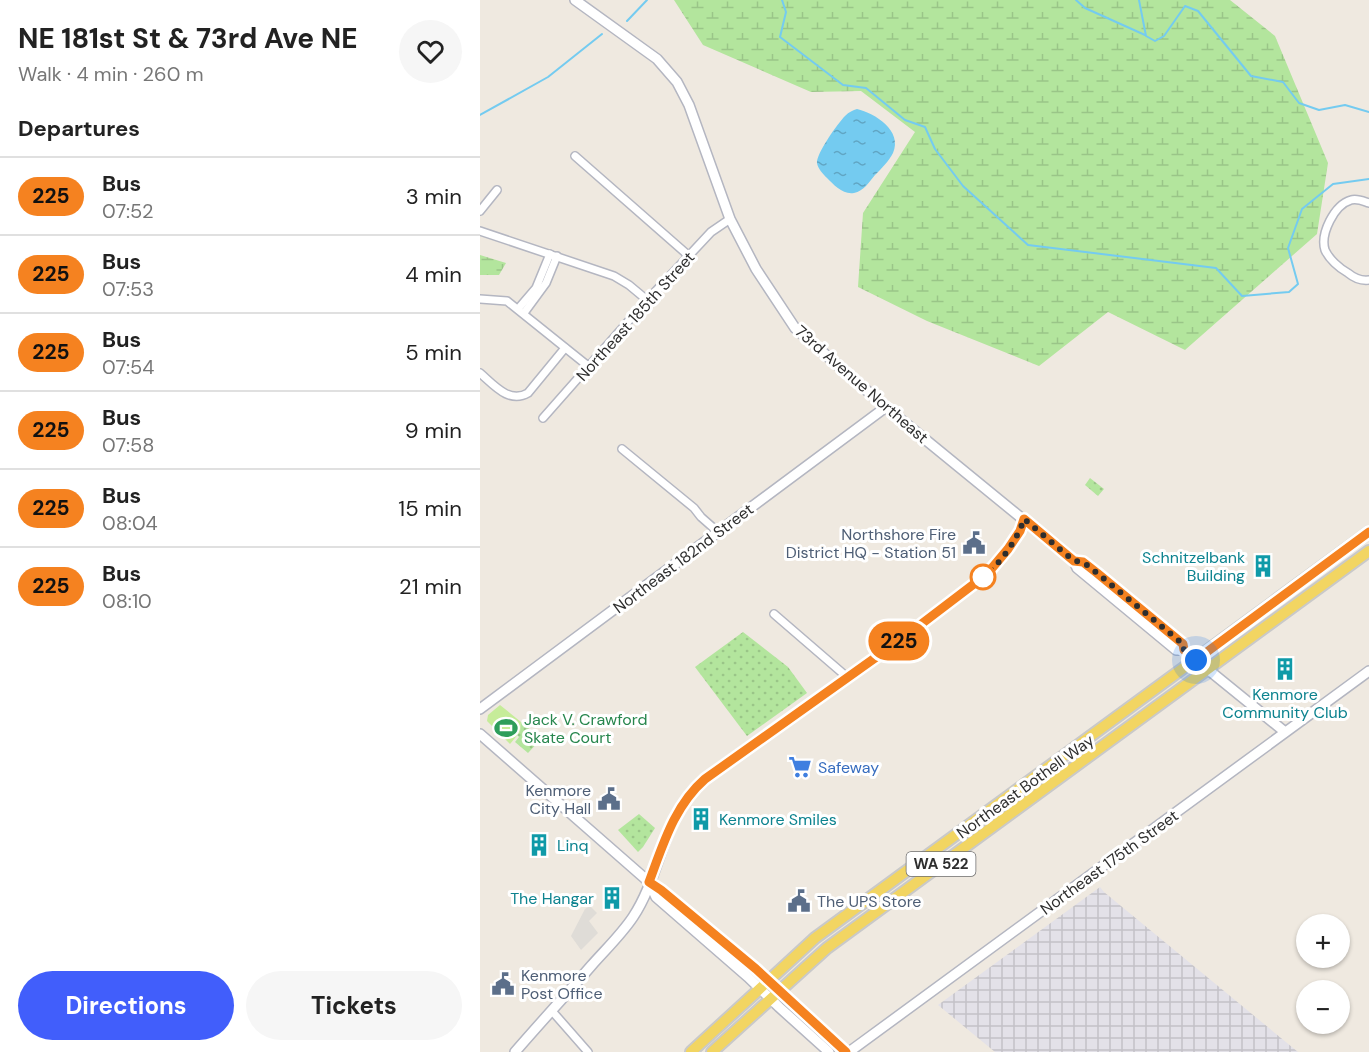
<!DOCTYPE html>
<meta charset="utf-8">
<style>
:root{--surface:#fff;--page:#f6f6f6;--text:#222;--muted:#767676;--line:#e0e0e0;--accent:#415efb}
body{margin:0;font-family:"DM Sans",sans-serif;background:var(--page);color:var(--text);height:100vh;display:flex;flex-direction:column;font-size:22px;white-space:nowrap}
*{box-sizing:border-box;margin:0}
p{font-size:20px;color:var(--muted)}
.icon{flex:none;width:33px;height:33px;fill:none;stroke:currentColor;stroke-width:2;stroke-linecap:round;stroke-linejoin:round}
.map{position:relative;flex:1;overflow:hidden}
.side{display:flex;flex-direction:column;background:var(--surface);width:480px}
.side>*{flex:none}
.badge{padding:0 12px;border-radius:20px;font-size:21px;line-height:39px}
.controls{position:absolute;left:816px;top:914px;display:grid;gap:12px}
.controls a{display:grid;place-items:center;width:54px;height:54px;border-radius:50%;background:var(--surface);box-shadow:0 2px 4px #0004;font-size:30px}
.you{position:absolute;width:30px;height:30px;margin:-15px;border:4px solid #fff;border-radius:50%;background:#1a73e8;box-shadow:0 0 0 9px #1a73e833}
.map>.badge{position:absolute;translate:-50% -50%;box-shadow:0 0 0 3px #fff}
h2{padding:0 18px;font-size:22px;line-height:54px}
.round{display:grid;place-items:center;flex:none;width:63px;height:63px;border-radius:32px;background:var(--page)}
.summary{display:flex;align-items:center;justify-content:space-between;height:102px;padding:0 18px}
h1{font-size:28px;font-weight:700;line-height:45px}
.button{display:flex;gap:12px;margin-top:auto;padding:12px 18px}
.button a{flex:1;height:69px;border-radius:36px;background:var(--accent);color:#fff;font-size:24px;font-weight:700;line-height:69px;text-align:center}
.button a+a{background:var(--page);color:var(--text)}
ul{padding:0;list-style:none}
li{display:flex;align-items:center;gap:18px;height:78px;padding:0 18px;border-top:2px solid var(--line)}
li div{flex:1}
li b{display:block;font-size:22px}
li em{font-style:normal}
li .badge{min-width:66px;font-weight:700;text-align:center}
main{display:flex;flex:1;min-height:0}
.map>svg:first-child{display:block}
.industrial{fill:url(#industrial-grid)}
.grass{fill:url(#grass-dots)}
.wetland{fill:url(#wetland-marsh)}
.pitch{fill:#c6ec99}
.plaza{fill:#dfdcd7}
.water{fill:url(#water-ripples)}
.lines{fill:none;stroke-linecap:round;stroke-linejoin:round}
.stream{stroke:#74cbf0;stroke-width:2}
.street-casing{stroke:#b4b6c1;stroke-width:10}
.secondary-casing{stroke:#b4b6c1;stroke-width:12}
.primary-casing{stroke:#c9c9c9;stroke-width:14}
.street{stroke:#fff;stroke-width:7}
.secondary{stroke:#fff;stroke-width:9}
.primary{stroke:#f2d562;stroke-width:10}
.line-casing{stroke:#fff;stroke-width:14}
.line{stroke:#f58220;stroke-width:9}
.walk{stroke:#2e2e2e;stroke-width:6;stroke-dasharray:0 10.8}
.stop-dot{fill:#fff;stroke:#f58220;stroke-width:3}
.labels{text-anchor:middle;stroke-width:6;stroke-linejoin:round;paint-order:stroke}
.shield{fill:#fff;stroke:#6d6d6d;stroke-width:1.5}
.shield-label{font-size:15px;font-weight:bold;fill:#2e2e2e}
.street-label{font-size:16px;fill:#2e2e2e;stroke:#fff}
.service-label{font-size:16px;fill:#4e5e75;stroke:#fff;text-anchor:end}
.culture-label{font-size:16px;fill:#0d838f;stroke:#fff;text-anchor:end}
.leisure-label{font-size:16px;fill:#27864d;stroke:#fff;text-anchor:start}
.shop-label{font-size:16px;fill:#366cbe;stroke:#fff;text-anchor:start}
</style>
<main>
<section class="side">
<div class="summary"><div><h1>NE 181st St &amp; 73rd Ave NE</h1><p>Walk · 4 min · 260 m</p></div><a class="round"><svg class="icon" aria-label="heart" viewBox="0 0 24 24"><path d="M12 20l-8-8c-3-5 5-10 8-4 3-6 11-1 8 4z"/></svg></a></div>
<h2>Departures</h2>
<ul>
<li><span class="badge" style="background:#f58220;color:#111">225</span><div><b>Bus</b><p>07:52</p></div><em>3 min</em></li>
<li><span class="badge" style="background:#f58220;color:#111">225</span><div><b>Bus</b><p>07:53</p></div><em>4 min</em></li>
<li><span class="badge" style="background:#f58220;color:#111">225</span><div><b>Bus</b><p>07:54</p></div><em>5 min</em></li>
<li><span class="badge" style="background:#f58220;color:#111">225</span><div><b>Bus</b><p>07:58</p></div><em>9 min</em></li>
<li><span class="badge" style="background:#f58220;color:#111">225</span><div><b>Bus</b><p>08:04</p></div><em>15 min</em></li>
<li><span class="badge" style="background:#f58220;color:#111">225</span><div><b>Bus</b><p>08:10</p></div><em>21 min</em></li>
</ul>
<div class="button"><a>Directions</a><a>Tickets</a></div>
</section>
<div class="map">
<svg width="889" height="1052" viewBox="0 0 889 1052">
<defs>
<pattern id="industrial-grid" width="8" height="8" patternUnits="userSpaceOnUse" patternTransform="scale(1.5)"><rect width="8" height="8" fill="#e3e1e8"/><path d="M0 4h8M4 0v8" fill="none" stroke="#c3c1c7"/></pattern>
<pattern id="grass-dots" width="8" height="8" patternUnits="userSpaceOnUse" patternTransform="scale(1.5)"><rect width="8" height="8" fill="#b3e59d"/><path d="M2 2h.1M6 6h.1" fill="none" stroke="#9ac588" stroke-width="1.8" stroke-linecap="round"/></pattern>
<pattern id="wetland-marsh" width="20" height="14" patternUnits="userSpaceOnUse" patternTransform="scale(1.5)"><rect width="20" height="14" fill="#b3e59d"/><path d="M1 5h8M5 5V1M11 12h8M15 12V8" fill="none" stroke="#9ac588"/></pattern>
<pattern id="water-ripples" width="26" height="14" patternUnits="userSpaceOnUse" patternTransform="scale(1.5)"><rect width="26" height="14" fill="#74cbf0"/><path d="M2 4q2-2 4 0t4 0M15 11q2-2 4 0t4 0" fill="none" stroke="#60a5c3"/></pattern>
</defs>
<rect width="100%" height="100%" fill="#efe9e0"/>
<path class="industrial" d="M 620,887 L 624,892 L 818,1052 L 515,1052 L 458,1005 Z"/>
<g class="grass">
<path d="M 610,478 L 624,489 L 618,496 L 605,485 Z"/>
<path d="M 263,632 L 308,667 L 327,693 L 267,736 L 215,667 Z"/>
<path d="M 41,722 L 61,739 L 48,753 L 35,742 L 39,737 L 37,735 L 40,732 Z"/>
<path d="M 159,814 L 175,828 L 163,847 L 158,852 L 138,830 Z"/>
</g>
<g class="wetland">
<path d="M 194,0 L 750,0 L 795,36 L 848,163 L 837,234 L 705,350 L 628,312 L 559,366 L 447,321 L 378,287 L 383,213 L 435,132 L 381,91 L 331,92 L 223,45 Z"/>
<path d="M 0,255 L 26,263 L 19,275 L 0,275 Z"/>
</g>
<path class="pitch" d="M 20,705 L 41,722 L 40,732 L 30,744 L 7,721 L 8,715 Z"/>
<path class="plaza" d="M 110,906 L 117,913 L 109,921 L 118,933 L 101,950 L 91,936 L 105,909 Z"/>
<path class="water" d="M 377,109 C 395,113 423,131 413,153 C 409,161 401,169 395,175 C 389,182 384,191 374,193 C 363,195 354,185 347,178 C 343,174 338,169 337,163 C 336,154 358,123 365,116 C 369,112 373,110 377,109 Z"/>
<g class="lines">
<g class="stream">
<path d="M 302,0 L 306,12 L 300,37 L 363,85 L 386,88 L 425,120 L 445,127 L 455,149 L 483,186 L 548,245 L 736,268 L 762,296 L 809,292 L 818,284 L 808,248 L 822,209 L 853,184 L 889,179"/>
<path d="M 596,0 L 605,8 L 665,35"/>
<path d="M 659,0 L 666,36 L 675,41 L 684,36 L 705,6 L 718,11 L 771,76 L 803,82 L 819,103 L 839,110 L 865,105 L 889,112"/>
<path d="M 147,21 L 167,0"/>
<path d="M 0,115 L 68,77 L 122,34"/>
</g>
<g class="street-casing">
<g id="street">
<path d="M 95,156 L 209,256"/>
<path d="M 889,203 C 883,201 877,198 871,200 C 854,205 840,234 845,250 C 849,259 859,268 868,273 C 874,278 881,281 889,280"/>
<path d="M 0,211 L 17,190"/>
<path d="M 0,231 L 134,276 L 149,285 L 167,300"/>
<path d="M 0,299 L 27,301 L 108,366"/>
<path d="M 38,309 L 56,288 L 70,254"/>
<path d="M 44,313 L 66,283 L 77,256"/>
<path d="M 0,373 C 14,385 29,404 48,393 L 85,348"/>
<path d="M 63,418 L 160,308 L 231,232 L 250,219"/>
<path d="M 142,449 L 214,508 L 221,517 L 238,532"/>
<path d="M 294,614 L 367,677"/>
<path d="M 72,1011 L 108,1052"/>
</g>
</g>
<g class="secondary-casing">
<g id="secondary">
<path d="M 95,0 L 177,59 L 197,82 L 209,105 L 250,219 L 276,269 L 315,328 L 408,409 L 594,561 L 604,563 L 703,644 L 704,650 L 805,732"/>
<path d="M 594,561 L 597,568 L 696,650 L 704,650"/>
<path d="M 0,709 L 406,407"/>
<path d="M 0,734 L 169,882 L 181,890 L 276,969 L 366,1052"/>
<path d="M 169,882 L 176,897 L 268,977 L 299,1007 L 349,1052"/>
<path d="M 35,1052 C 60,1023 86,995 111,966 C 125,950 141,935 153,917 C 184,870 181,811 231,774 L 423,638 L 507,574 L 528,549 L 540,531 L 544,519"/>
<path d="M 369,1052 L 889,671"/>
</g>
</g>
<g class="primary-casing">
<g id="primary">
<path d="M 211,1052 L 335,938 L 889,532"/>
<path d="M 232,1052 L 347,948 L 889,551"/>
</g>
</g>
<use href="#street" class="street"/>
<use href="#secondary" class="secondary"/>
<use href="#primary" class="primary"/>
</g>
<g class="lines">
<g class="line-casing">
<path id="line" d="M 366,1052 L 276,969 L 181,890 L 169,882 C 183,845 194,806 225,779 L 423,638 L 507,574 L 528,549 L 540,531 L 544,519 L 594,561 L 603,562 L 617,573 L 703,644 L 704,650 L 716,660 L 889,532"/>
</g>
<use href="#line" class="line"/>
<path class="walk" d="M 503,577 C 521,563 537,540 544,519 L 594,561 L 603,562 L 617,573 L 703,644 L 704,650 L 716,660"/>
</g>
<defs>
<g id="civic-bare" transform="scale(1.8)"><path d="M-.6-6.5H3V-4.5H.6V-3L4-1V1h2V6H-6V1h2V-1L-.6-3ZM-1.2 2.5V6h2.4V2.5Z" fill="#5c6f8a" stroke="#fff" stroke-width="2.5" paint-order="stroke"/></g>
<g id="building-bare" transform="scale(1.8)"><path d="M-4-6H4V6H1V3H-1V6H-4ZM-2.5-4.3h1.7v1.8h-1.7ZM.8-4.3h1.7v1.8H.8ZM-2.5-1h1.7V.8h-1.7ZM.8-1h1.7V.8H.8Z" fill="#0f9aa8" stroke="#fff" stroke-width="2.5" paint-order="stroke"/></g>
<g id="stadium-bare" transform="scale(1.8)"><path d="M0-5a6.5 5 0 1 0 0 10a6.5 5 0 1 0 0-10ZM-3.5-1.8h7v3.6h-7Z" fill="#2e9e5b" stroke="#fff" stroke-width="2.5" paint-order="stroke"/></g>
<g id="supermarket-bare" transform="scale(1.8)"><path d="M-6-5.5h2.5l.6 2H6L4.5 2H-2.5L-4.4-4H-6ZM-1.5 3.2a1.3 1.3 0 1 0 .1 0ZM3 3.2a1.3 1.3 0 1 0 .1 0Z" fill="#3f7fe0" stroke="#fff" stroke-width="2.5" paint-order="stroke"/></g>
</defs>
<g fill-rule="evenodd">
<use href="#civic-bare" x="494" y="543"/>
<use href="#building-bare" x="783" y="566"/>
<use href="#building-bare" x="805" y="669"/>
<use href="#stadium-bare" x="26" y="728"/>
<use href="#supermarket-bare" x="320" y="767"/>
<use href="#civic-bare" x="129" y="799"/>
<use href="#building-bare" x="221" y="819"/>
<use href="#building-bare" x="59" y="845"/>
<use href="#building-bare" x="132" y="898"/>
<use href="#civic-bare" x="319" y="901"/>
<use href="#civic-bare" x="23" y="984"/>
</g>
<circle class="stop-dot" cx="503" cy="577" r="12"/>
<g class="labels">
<rect class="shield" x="426.5" y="852" width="69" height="24" rx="4.5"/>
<g class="shield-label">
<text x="461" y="869">WA 522</text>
</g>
<g class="street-label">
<text transform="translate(155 316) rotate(-48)" y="6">Northeast 185th Street</text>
<text transform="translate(382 384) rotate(41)" y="6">73rd Avenue Northeast</text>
<text transform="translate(203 558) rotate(-37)" y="6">Northeast 182nd Street</text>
<text transform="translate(545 786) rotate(-36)" y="6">Northeast Bothell Way</text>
<text transform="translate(629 862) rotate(-36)" y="6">Northeast 175th Street</text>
</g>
<g class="service-label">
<text x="476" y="540">Northshore Fire<tspan x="476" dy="18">District HQ - Station 51</tspan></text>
<text x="111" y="796">Kenmore<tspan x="111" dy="18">City Hall</tspan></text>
<text x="337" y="907" text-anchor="start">The UPS Store</text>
<text x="41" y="981" text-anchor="start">Kenmore<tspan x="41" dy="18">Post Office</tspan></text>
</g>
<g class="culture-label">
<text x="765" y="563">Schnitzelbank<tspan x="765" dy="18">Building</tspan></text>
<text x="805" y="700" text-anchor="middle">Kenmore<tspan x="805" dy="18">Community Club</tspan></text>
<text x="239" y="825" text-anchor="start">Kenmore Smiles</text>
<text x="77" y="851" text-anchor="start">Linq</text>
<text x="114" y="904">The Hangar</text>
</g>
<g class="leisure-label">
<text x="44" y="725">Jack V. Crawford<tspan x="44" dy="18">Skate Court</tspan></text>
</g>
<g class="shop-label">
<text x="338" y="773">Safeway</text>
</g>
</g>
</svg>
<div class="controls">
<a>+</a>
<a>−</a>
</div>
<div class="you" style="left:716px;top:660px"></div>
<b class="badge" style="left:419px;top:641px;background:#f58220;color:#111">225</b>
</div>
</main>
